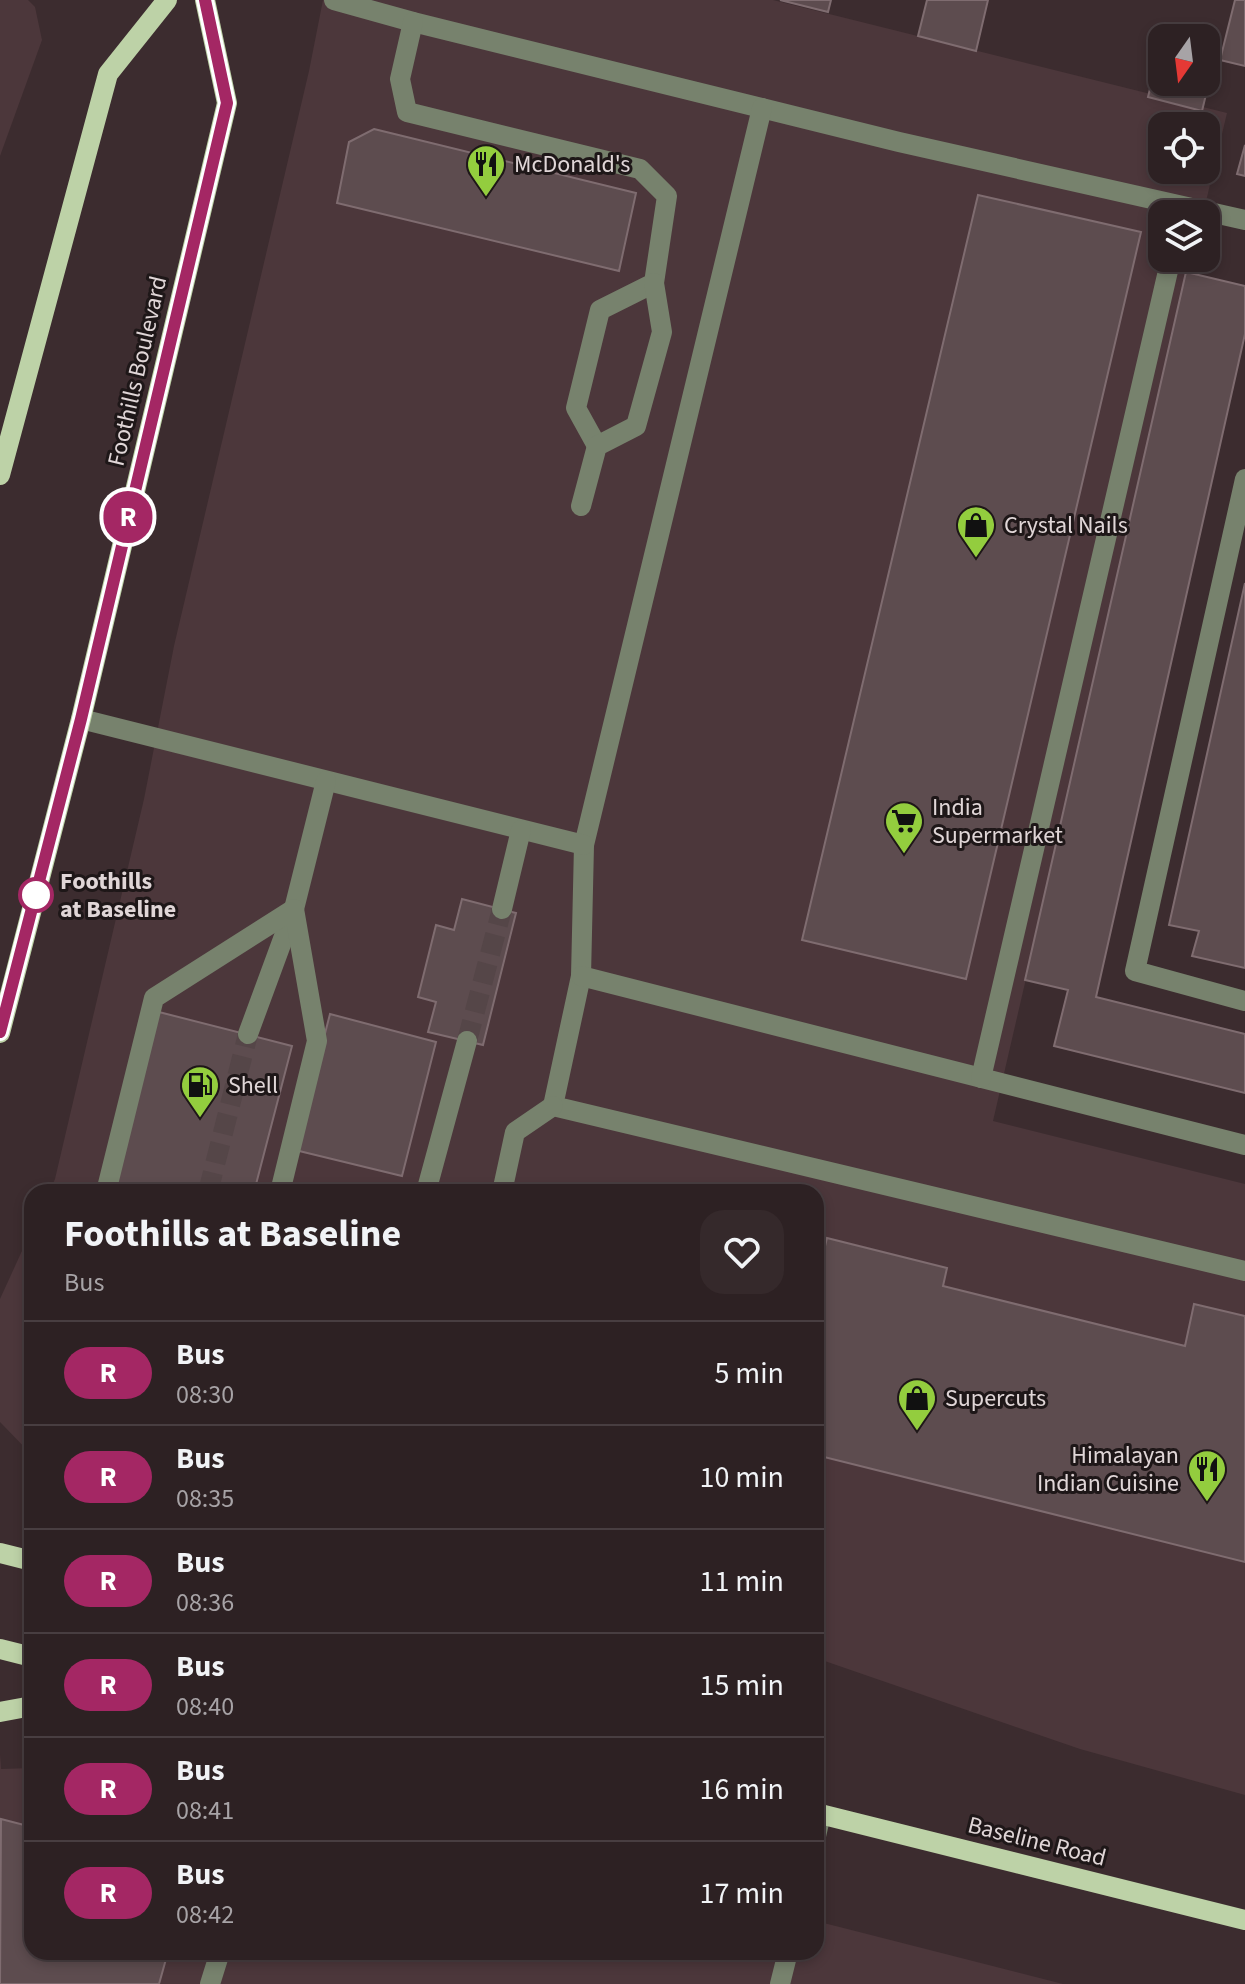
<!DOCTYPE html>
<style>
:root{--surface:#2d2123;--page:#35292b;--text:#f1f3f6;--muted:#a7a3a6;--line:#483e41}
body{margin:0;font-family:"Source Sans 3",sans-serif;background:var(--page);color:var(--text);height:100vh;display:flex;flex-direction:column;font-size:30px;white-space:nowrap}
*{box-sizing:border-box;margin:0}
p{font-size:26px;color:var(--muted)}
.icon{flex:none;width:44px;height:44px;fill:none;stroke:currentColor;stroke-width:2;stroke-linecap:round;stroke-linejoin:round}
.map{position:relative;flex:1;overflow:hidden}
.drawer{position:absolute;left:24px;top:1184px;width:800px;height:776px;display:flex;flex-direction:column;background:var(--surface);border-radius:24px;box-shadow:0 4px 12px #0003,0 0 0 2px var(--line)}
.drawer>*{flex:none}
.badge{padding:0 16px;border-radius:26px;font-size:28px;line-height:52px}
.needle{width:52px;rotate:194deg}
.controls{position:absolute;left:1148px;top:24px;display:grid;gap:16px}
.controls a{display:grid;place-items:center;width:72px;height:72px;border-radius:16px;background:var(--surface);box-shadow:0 4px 12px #0003,0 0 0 2px var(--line);font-size:40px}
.map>.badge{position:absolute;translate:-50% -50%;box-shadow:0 0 0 4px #fff}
.round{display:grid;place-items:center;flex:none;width:84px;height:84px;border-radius:24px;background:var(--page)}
.overview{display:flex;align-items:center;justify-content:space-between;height:136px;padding:0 40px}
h1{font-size:38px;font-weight:700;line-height:60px}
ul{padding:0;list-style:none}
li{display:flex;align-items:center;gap:24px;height:104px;padding:0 40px;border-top:2px solid var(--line)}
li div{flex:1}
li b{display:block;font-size:30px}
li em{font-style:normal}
li .badge{min-width:88px;font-weight:700;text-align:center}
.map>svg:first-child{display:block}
.built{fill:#4c373b;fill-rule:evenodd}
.building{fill:#5d4c4f;stroke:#7f6c70;stroke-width:2}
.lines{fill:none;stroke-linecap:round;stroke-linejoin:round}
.minor-tunnel{stroke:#554648;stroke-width:20;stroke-dasharray:20 10;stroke-linecap:butt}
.minor{stroke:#77826d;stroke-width:20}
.major{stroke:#bdd2a7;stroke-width:20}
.line-casing{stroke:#fff;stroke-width:18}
.line{stroke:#a42764;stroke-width:12}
.stop-dot{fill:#fff;stroke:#a42764;stroke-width:4}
.labels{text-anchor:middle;stroke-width:6;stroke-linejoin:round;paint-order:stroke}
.poi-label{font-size:24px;fill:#e0d6d7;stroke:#1e1718;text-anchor:start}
.street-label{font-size:24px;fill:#e0d6d7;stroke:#1e1718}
.stop-label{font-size:24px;font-weight:bold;fill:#e0d6d7;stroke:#1e1718;text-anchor:start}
</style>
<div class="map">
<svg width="1245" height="1984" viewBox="0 0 1245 1984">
<rect width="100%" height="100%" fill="#3c2c2f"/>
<g class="built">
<path d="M 0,0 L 28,0 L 35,7 L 42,40 L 0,156 Z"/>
<path d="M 323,0 L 773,0 L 1227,113 L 1203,214 L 1162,214 L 1162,258 L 1193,258 L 993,1121 L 1245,1184 L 1245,1795 L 1080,1749 L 816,1658 L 816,1192 L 49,1192 L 55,1179 L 144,799 L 174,646 L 309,71 ZM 1162,126 L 1206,126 L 1206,170 L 1162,170 Z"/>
<path d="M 32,1229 L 32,1455 L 0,1422 L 0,1299 Z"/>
<path d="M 0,1754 L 1,1769 L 32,1768 L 32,1952 L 816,1952 L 816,1921 L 1063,1984 L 0,1984 Z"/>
</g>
<g class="building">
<path d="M 780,0 L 831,0 L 828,12 Z"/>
<path d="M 927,0 L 988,0 L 976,51 L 918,36 Z"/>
<path d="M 1235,0 L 1245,0 L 1245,66 L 1220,60 Z"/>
<path d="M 1162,41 L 1162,82 L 1206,82 L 1206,51 L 1216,53 L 1202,111 L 1148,97 Z"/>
<path d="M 374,129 L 636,193 L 619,271 L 337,203 L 349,142 Z"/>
<path d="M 1245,145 L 1245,176 L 1237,174 Z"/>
<path d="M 978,195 L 1141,232 L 966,979 L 802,940 Z"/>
<path d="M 1186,272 L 1245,286 L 1245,334 L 1096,997 L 1245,1034 L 1245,1093 L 1054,1046 L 1068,990 L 1025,980 Z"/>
<path d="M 1245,583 L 1245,968 L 1192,956 L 1199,931 L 1169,925 Z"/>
<path d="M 462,899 L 516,913 L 483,1045 L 428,1032 L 436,1002 L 418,997 L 436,925 L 454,930 Z"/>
<path d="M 155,1011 L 292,1046 L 254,1192 L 109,1192 Z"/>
<path d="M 330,1014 L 436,1042 L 402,1176 L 295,1150 Z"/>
<path d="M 827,1238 L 947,1268 L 943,1286 L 1185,1346 L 1194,1304 L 1245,1316 L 1245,1562 L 816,1455 L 816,1283 Z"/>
<path d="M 1,1819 L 32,1827 L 32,1952 L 168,1952 L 159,1984 L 0,1984 Z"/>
</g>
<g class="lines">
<g class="minor-tunnel">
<path d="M 467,1041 L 502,909"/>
<path d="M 208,1192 L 248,1034"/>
</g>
<g class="minor">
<path d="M 334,0 L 413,22 L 899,142 L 1245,220"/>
<path d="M 413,22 L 400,79 L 407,112 L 640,169 L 667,196 L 654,283 L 600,310 L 576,408 L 597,446"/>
<path d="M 762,108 L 584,845 L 581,976 L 553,1106 L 1245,1271"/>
<path d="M 1245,479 L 1135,971 L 1245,1001"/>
<path d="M 581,506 L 597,446 L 636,426 L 662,332 L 654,283"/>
<path d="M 81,719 L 584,845"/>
<path d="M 502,909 L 521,830"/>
<path d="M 581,976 L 1245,1145"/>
<path d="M 248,1034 L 294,909 L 326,781"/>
<path d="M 981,1078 L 1171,258"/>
<path d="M 106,1192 L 154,998 L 294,909 L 317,1041 L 280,1192"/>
<path d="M 426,1192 L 467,1041"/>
<path d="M 502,1192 L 515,1132 L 553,1106"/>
<path d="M 816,1836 L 821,1814"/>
<path d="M 210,1984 L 220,1952"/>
<path d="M 780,1984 L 788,1952"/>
</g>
<g class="major">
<path d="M 0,475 L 108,74 L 167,0"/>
<path d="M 0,1033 L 81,719 L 227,103 L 205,0"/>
<path d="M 0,1553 L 32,1561"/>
<path d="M 0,1649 L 32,1657"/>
<path d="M 0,1712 L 32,1706"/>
<path d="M 816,1813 L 1245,1920"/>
</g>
</g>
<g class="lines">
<g class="line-casing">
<path id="line" d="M 0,1032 L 81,719 L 227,103 L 205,0"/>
</g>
<use href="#line" class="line"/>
</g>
<defs>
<g id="restaurant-pin" transform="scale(2)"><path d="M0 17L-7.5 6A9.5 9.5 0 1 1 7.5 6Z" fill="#93cd3e" stroke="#1e1718"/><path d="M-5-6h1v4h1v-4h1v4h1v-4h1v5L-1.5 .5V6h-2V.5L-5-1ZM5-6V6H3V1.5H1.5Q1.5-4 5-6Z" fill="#111"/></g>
<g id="shop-pin" transform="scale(2)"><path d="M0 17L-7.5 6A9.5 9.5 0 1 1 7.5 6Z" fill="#93cd3e" stroke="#1e1718"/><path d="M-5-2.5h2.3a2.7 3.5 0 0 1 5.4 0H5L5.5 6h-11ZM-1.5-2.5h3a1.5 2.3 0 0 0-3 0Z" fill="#111"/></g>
<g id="supermarket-pin" transform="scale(2)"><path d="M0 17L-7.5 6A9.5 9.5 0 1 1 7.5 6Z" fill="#93cd3e" stroke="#1e1718"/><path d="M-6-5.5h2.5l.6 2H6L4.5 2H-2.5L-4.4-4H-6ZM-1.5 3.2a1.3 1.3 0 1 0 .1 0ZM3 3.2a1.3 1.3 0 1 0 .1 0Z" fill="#111"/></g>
<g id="fuel-pin" transform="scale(2)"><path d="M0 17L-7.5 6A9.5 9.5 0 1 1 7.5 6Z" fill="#93cd3e" stroke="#1e1718"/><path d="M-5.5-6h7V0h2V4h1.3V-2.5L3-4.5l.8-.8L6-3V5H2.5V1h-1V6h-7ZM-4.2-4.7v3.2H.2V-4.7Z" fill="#111"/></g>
</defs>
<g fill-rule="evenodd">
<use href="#restaurant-pin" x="486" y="164"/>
<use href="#shop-pin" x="976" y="525"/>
<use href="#supermarket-pin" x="904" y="821"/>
<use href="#fuel-pin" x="200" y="1085"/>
<use href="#shop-pin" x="917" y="1398"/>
<use href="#restaurant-pin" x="1207" y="1469"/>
</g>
<circle class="stop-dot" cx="36" cy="895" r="16"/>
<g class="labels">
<g class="poi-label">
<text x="514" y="172">McDonald's</text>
<text x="1004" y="533">Crystal Nails</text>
<text x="932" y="815">India<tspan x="932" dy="28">Supermarket</tspan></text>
<text x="228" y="1093">Shell</text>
<text x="945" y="1406">Supercuts</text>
<text x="1179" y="1463" text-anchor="end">Himalayan<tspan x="1179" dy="28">Indian Cuisine</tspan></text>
</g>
<g class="street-label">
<text transform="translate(137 371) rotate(-77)" y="8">Foothills Boulevard</text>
<text transform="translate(1037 1841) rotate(14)" y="8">Baseline Road</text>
</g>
<g class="stop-label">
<text x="60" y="889">Foothills<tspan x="60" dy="28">at Baseline</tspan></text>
</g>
</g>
</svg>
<div class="controls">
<a><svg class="needle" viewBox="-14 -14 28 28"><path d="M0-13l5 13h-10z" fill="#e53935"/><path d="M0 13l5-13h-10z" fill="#a7a3a6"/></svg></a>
<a><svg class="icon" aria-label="locate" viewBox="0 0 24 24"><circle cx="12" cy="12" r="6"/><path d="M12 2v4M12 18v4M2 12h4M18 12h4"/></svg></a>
<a><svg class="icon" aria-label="layers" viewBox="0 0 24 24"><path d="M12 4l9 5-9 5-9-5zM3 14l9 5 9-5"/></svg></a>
</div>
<b class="badge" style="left:128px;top:517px;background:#a42764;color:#fff">R</b>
<section class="drawer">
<div class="overview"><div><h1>Foothills at Baseline</h1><p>Bus</p></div><a class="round"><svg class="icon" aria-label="heart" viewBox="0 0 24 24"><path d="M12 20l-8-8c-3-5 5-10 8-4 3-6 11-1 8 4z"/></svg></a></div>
<ul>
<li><span class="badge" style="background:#a42764;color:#fff">R</span><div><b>Bus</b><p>08:30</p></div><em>5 min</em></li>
<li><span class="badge" style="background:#a42764;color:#fff">R</span><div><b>Bus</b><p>08:35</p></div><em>10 min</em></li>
<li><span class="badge" style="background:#a42764;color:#fff">R</span><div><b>Bus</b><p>08:36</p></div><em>11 min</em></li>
<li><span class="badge" style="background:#a42764;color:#fff">R</span><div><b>Bus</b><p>08:40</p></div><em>15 min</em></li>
<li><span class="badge" style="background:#a42764;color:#fff">R</span><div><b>Bus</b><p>08:41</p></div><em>16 min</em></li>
<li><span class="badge" style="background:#a42764;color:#fff">R</span><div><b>Bus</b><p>08:42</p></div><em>17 min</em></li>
</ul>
</section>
</div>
